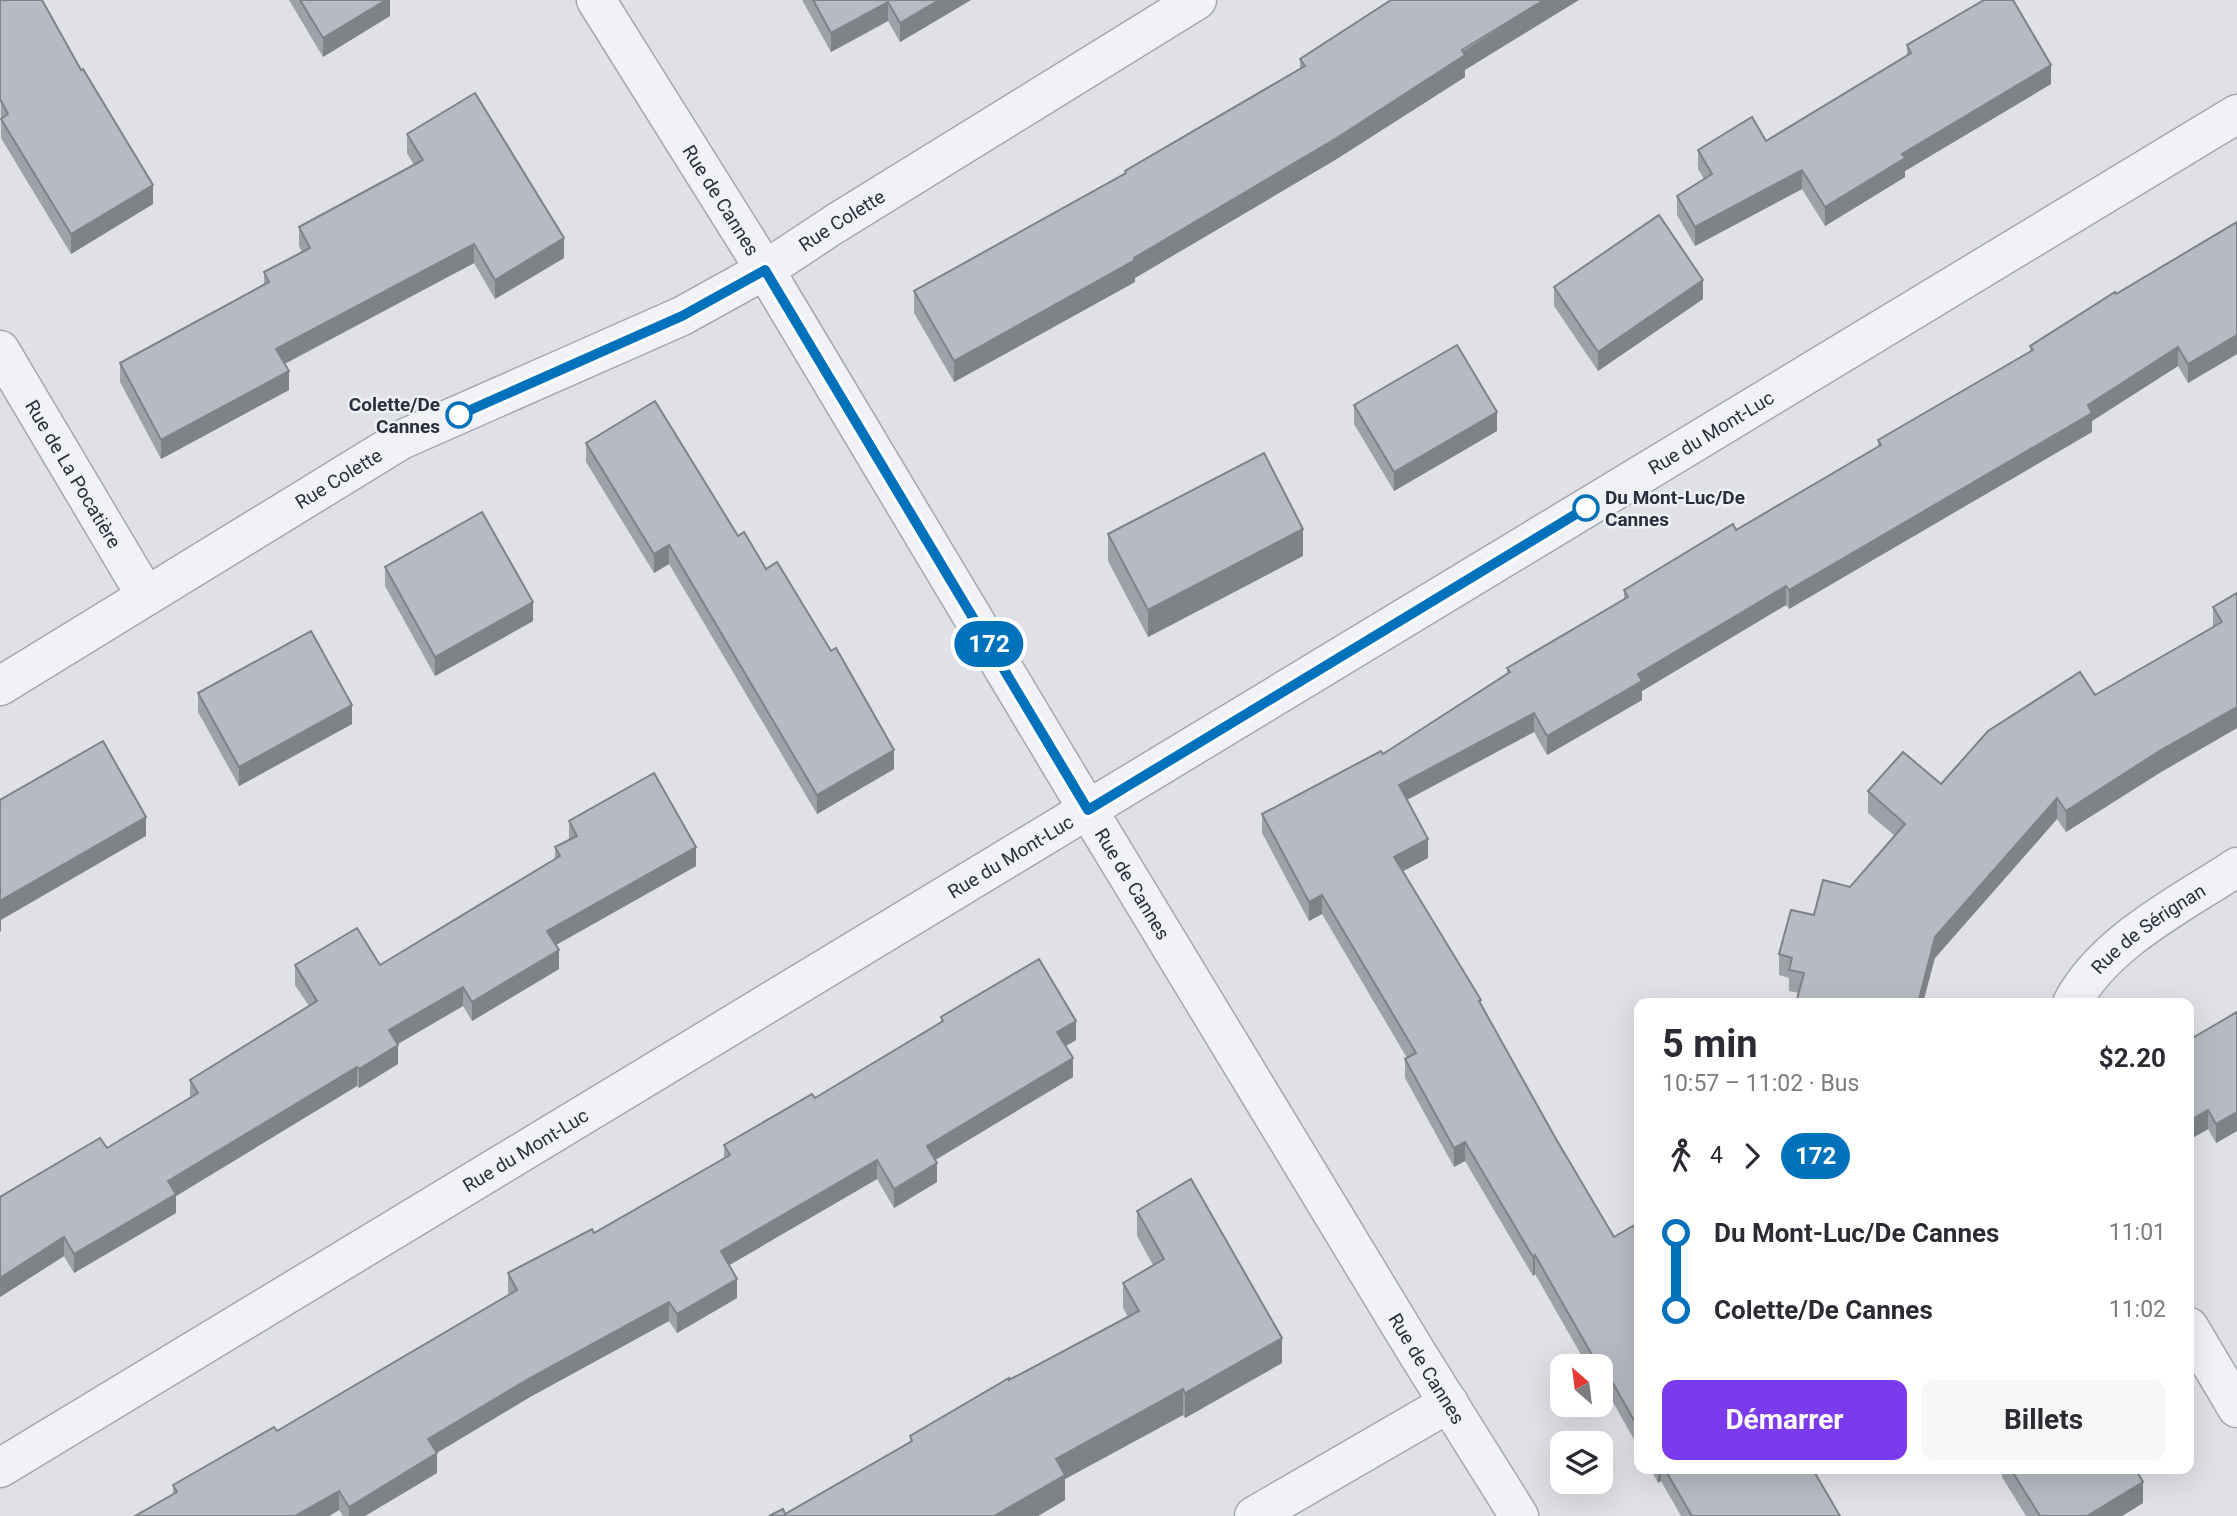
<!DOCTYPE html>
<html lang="fr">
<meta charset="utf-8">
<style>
:root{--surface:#fff;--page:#f7f7f7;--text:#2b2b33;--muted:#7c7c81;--accent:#7c3aed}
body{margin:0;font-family:Roboto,sans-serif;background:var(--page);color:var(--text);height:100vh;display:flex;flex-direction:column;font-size:26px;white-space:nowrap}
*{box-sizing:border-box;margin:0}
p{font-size:23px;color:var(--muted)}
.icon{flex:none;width:38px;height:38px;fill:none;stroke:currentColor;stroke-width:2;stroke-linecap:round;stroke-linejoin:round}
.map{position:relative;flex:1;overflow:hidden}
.details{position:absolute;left:1634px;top:998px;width:560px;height:476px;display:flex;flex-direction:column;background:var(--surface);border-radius:14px;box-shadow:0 7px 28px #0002}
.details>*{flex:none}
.badge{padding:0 14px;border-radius:23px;font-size:24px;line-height:46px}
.needle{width:46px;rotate:332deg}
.controls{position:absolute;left:1550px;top:1354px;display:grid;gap:14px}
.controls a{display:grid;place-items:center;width:63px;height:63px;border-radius:14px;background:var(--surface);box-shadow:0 7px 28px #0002;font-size:35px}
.map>.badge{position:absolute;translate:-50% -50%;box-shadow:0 0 0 4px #fff}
.legs{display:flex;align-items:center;gap:10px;height:77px;padding:0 28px;font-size:23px}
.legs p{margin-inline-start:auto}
.headline{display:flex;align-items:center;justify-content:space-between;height:119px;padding:0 28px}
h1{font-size:38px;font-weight:700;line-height:52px}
.button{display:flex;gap:14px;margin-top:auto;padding:14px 28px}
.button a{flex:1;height:80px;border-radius:14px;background:var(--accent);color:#fff;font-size:28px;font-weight:700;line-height:80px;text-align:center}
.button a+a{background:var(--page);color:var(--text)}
ul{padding:0 28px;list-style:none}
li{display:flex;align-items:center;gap:24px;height:77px;font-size:26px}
li i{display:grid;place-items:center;width:10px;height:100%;margin:0 9px;background:currentColor}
li i::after{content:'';width:18px;height:18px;margin:-9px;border:5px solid;border-radius:50%;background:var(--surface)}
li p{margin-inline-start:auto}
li:first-child i{background:linear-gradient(#0000 50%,currentColor 0)}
li:last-child i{background:linear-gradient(currentColor 50%,#0000 0)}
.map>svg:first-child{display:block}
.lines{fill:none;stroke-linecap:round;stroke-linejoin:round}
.minor-casing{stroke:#a5a8b0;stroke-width:41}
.tertiary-casing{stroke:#a5a8b0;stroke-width:41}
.minor{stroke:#f1f2f5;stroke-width:38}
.tertiary{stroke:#f1f2f5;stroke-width:38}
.wall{fill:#9da1a8}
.shaded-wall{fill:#7f8388}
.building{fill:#b6bbc3;stroke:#7f8388;stroke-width:2}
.line-1-casing{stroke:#fff;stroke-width:16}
.line-1{stroke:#0072bc;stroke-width:10}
.stop-1-dot{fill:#fff;stroke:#0072bc;stroke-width:3.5}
.labels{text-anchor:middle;stroke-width:5;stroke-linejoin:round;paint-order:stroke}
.street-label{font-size:19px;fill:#292f3c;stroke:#eef0f4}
.stop-label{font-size:19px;font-weight:bold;fill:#292f3c;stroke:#eef0f4;text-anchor:end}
</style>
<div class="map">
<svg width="2237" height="1516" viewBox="0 0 2237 1516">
<rect width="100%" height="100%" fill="#dfe1e6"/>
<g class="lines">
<g class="minor-casing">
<g id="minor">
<path id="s1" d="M 0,350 L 146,596"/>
<path id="s2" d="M 0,686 L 401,440 L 682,316 L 765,270 L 833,225 L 1197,0"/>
<path id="s3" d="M 2072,1003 C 2104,942 2181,904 2237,867"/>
<path d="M 2189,1327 L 2237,1408"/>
<path id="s4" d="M 0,1468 L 2237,114"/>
<path d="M 1254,1516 L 1449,1403"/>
</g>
</g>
<g class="tertiary-casing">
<g id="tertiary">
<path id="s5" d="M 596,0 L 765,270 L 1088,810 L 1417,1353 L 1519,1516"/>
</g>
</g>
<use href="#minor" class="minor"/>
<use href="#tertiary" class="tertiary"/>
</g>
<g class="wall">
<path d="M 0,0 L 153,204 L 71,254 L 1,138 Z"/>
<path d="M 289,0 L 390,0 L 390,16 L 323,57 Z"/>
<path d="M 802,0 L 971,0 L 900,42 L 888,21 L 831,52 Z"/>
<path d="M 1907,45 L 2051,84 L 1905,171 L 1905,177 L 1825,226 L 1802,189 L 1695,246 L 1677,215 L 1677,196 L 1704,179 L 1698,169 L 1698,150 L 1766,141 L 1907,55 Z"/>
<path d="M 1300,59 L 1465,70 L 1465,77 L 1335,160 L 1135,278 L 1135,282 L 954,382 L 914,313 L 914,291 L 1125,173 L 1125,171 L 1300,68 Z"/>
<path d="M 407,134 L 564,258 L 495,299 L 474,263 L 285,364 L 289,390 L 161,459 L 120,382 L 120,363 L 264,285 L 264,272 L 302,252 L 299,246 L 299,227 L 414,165 L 407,153 Z"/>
<path d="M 2237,222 L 2237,354 L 2188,383 L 2178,366 L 2092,421 L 2092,432 L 1789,609 L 1786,605 L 1642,691 L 1642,700 L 1547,755 L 1534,732 L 1407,800 L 1428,858 L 1403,871 L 1481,1004 L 1556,1139 L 1614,1237 L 1640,1239 L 1640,1450 L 1605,1388 L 1601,1390 L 1601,1367 L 1588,1367 L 1535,1274 L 1533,1276 L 1465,1161 L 1454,1167 L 1405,1078 L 1405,1059 L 1407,1058 L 1322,914 L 1309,921 L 1262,833 L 1262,814 L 1383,754 L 1507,673 L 1507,668 L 1624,600 L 1624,590 L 1736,530 L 1878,446 L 1878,440 L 2030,351 L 2030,346 Z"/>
<path d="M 1554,287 L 1703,299 L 1598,371 L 1554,306 Z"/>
<path d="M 1354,405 L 1497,431 L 1394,491 L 1354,424 Z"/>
<path d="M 586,443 L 738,536 L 766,569 L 831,651 L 894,769 L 817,814 L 669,564 L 654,573 L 586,462 Z"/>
<path d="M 1108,534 L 1303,556 L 1148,637 L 1108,561 Z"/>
<path d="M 385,567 L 533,621 L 435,676 L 385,586 Z"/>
<path d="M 2237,593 L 2237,728 L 2161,772 L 2066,832 L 2057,819 L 1935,958 L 1799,993 L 1789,991 L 1789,978 L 1779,975 L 1779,954 L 1814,915 L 1850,887 L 1895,836 L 1868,813 L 1868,791 L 1941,784 L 2213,627 L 2213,607 Z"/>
<path d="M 198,693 L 352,724 L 239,786 L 198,712 Z"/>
<path d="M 569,821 L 696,866 L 556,945 L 559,969 L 472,1021 L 463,1006 L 398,1044 L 398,1064 L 359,1088 L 357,1086 L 176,1196 L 176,1213 L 74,1273 L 64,1256 L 0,1297 L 107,1148 L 190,1098 L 190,1080 L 309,1006 L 295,985 L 295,965 L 380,965 L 555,859 L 555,847 L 569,840 Z"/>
<path d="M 2237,1012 L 2237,1131 L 2216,1143 L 2208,1129 L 2189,1140 Z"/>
<path d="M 941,1017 L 1076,1040 L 1066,1046 L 1073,1077 L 935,1160 L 937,1182 L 894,1208 L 877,1179 L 729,1265 L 737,1298 L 677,1333 L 669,1321 L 530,1397 L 437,1453 L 437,1473 L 365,1516 L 343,1516 L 339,1510 L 329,1516 L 135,1516 L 173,1494 L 173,1485 L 277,1431 L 509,1295 L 508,1292 L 508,1273 L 594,1233 L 724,1159 L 724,1145 L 815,1098 L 941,1023 Z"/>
<path d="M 1137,1211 L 1282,1363 L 1185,1418 L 1183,1415 L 1065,1479 L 1065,1500 L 1038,1516 L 769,1516 L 785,1514 L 910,1443 L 910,1436 L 1009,1380 L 1128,1317 L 1123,1308 L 1123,1283 L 1153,1265 L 1137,1236 Z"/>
<path d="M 1650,1468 L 1812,1468 L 1840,1516 L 1681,1516 L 1661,1481 L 1658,1483 Z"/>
<path d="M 2002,1468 L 2135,1468 L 2143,1503 L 2122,1516 L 2026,1516 L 2002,1477 Z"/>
</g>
<g class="shaded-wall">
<path d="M 386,0 L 390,0 L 390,16 L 323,57 L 323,38 Z"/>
<path d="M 939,0 L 971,0 L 900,42 L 900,23 Z"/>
<path d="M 1544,0 L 1579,0 L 1465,70 L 1465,77 L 1335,160 L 1135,278 L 1135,282 L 954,382 L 954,361 L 1134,258 Z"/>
<path d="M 888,2 L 888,21 L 831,52 L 831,33 Z"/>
<path d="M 2051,65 L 2051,84 L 1905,171 L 1905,177 L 1825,226 L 1825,207 L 1902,154 Z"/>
<path d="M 1802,170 L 1802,189 L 1695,246 L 1695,227 Z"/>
<path d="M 153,185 L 153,204 L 71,254 L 71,234 Z"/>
<path d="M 564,238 L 564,258 L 495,299 L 495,280 Z"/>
<path d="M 474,244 L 474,263 L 276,368 L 276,349 Z"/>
<path d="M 1703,280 L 1703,299 L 1598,371 L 1598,352 Z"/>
<path d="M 2237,335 L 2237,354 L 2188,383 L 2188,364 Z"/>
<path d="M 2178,347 L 2178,366 L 2092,421 L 2092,432 L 1789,609 L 1789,590 Z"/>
<path d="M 289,371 L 289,390 L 161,459 L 161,440 Z"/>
<path d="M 1497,412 L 1497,431 L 1394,491 L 1394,472 Z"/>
<path d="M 1303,529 L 1303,556 L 1148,637 L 1148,610 Z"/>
<path d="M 669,545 L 669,564 L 654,573 L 654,554 Z"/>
<path d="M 1786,586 L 1786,605 L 1642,691 L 1642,700 L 1547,755 L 1547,736 L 1638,674 Z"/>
<path d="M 533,602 L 533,621 L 435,676 L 435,657 Z"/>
<path d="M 352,705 L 352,724 L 239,786 L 239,767 Z"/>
<path d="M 2237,707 L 2237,728 L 2161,772 L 2066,832 L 2066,811 L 2161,750 Z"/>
<path d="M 1534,713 L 1534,732 L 1399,804 L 1399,785 Z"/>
<path d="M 894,750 L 894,769 L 817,814 L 817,795 Z"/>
<path d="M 2057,798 L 2057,819 L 1935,958 L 1923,1003 L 1918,1003 L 1935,937 Z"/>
<path d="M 146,817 L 146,836 L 1,920 L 1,931 L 0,932 L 0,901 Z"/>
<path d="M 1428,839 L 1428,858 L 1394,876 L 1394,857 Z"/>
<path d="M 696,847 L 696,866 L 547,950 L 547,931 Z"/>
<path d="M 1322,895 L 1322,914 L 1309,921 L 1309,902 Z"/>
<path d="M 559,950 L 559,969 L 472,1021 L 472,1002 Z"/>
<path d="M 463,987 L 463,1006 L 389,1049 L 389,1030 Z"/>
<path d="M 1076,1021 L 1076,1040 L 1057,1051 L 1057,1032 Z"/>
<path d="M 398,1045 L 398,1064 L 359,1088 L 359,1069 Z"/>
<path d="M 1073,1058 L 1073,1077 L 927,1165 L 927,1146 Z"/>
<path d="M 357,1067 L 357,1086 L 176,1196 L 176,1213 L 74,1273 L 74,1254 L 168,1181 Z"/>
<path d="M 2208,1110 L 2208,1129 L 2189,1140 L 2189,1121 Z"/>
<path d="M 2237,1112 L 2237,1131 L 2216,1143 L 2216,1124 Z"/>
<path d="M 1465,1142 L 1465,1161 L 1454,1167 L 1454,1148 Z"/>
<path d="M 877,1160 L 877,1179 L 721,1270 L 721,1251 Z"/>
<path d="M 937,1163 L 937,1182 L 894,1208 L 894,1189 Z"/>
<path d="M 64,1237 L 64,1256 L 0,1297 L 0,1278 Z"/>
<path d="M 1535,1255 L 1535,1274 L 1533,1276 L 1533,1257 Z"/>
<path d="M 737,1279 L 737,1298 L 677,1333 L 677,1314 Z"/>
<path d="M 669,1302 L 669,1321 L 530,1397 L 428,1458 L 428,1439 L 530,1378 Z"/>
<path d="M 1282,1338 L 1282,1363 L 1185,1418 L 1185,1393 Z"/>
<path d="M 1605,1369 L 1605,1388 L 1601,1390 L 1601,1371 Z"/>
<path d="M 1183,1389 L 1183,1415 L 1065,1479 L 1065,1500 L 1038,1516 L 994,1516 L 1056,1459 Z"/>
<path d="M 437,1453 L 437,1473 L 365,1516 L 349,1516 L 349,1507 Z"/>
<path d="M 1658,1468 L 1661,1468 L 1661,1481 L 1658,1483 Z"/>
<path d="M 2143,1482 L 2143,1503 L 2122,1516 L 2087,1516 Z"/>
<path d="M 339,1491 L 339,1510 L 329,1516 L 295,1516 Z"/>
</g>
<g class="building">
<path d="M 0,0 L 42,0 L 81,70 L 83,69 L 153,185 L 71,234 L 1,119 L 8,114 L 0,99 Z"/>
<path d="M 300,0 L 386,0 L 323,38 Z"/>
<path d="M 813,0 L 939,0 L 900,23 L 888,2 L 831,33 Z"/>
<path d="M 1391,0 L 1544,0 L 1462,50 L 1465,55 L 1335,139 L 1134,258 L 1135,260 L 954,361 L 914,291 L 1126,173 L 1125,171 L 1305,66 L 1300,59 Z"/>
<path d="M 1984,0 L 2013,0 L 2051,65 L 1902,154 L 1905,158 L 1825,207 L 1802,170 L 1695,227 L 1677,196 L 1712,174 L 1698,150 L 1752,117 L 1766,141 L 1911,53 L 1907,45 Z"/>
<path d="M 475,93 L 564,238 L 495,280 L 474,244 L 276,349 L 289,371 L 161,440 L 120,363 L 269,282 L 264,272 L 310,248 L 299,227 L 423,160 L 407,134 Z"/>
<path d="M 1659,215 L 1703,280 L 1598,352 L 1554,287 Z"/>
<path d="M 2237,222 L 2237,335 L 2188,364 L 2178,347 L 2088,405 L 2092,413 L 1789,590 L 1786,586 L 1638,674 L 1642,681 L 1547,736 L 1534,713 L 1399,785 L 1428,839 L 1394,857 L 1481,1000 L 1479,1001 L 1556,1139 L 1614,1237 L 1633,1226 L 1640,1239 L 1640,1431 L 1605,1369 L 1601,1371 L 1601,1367 L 1599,1367 L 1535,1255 L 1533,1257 L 1465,1142 L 1454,1148 L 1405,1059 L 1416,1053 L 1322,895 L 1309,902 L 1262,814 L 1381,751 L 1383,754 L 1510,672 L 1507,668 L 1628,597 L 1624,590 L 1733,524 L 1736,530 L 1881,445 L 1878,440 L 2033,350 L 2030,346 L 2115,292 L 2116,294 Z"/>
<path d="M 1457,345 L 1497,412 L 1394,472 L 1354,405 Z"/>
<path d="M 655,401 L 738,536 L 744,532 L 766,569 L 777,562 L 831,651 L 836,648 L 894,750 L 817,795 L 669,545 L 654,554 L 586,443 Z"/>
<path d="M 1264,453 L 1303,529 L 1148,610 L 1108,534 Z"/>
<path d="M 482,512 L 533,602 L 435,657 L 385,567 Z"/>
<path d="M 2237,593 L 2237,707 L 2161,750 L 2066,811 L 2057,798 L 1935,937 L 1918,1003 L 1796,1003 L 1804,973 L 1789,970 L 1792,958 L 1779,954 L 1791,910 L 1814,915 L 1823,880 L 1850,887 L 1905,824 L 1868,791 L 1903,752 L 1941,784 L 1988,731 L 2080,672 L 2095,695 L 2222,622 L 2213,607 Z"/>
<path d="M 311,631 L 352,705 L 239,767 L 198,693 Z"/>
<path d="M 103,741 L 146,817 L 0,901 L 0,800 Z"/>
<path d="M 654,773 L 696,847 L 547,931 L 559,950 L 472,1002 L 463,987 L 389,1030 L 398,1045 L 359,1069 L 357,1067 L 168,1181 L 176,1194 L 74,1254 L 64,1237 L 0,1278 L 0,1197 L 100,1138 L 107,1148 L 198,1093 L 190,1080 L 317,1001 L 295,965 L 357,928 L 380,965 L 560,856 L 555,847 L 577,836 L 569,821 Z"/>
<path d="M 1039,959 L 1076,1021 L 1057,1032 L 1073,1058 L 927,1146 L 937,1163 L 894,1189 L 877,1160 L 721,1251 L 737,1279 L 677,1314 L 669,1302 L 530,1378 L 428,1439 L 437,1453 L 349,1507 L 339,1491 L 295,1516 L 135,1516 L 177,1492 L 173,1485 L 274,1427 L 277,1431 L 517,1290 L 508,1273 L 592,1229 L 594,1233 L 730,1155 L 724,1145 L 812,1094 L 815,1098 L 943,1021 L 941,1017 Z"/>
<path d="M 2237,1012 L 2237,1112 L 2216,1124 L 2208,1110 L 2189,1121 L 2189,1040 Z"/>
<path d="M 1191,1179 L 1282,1338 L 1185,1393 L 1183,1389 L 1056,1459 L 1065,1475 L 994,1516 L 769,1516 L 783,1509 L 785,1514 L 912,1441 L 910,1436 L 1009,1378 L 1009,1380 L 1139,1311 L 1123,1283 L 1164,1259 L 1137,1211 Z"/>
<path d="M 1664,1468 L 1812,1468 L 1840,1516 L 1692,1516 Z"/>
<path d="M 2010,1468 L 2135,1468 L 2143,1482 L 2087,1516 L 2040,1516 Z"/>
</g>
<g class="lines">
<g class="line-1-casing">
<path id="line-1" d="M 459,415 L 682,316 L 765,270 L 1088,810 L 1586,508"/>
</g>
<use href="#line-1" class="line-1"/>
</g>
<g class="stop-1-dot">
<circle cx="459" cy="415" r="12"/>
<circle cx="1586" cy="508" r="12"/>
</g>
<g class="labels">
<g class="street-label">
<text dy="7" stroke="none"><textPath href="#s5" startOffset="236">Rue de Cannes</textPath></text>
<text dy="7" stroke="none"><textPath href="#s2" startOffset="964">Rue Colette</textPath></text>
<text dy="7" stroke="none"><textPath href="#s4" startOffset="2000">Rue du Mont-Luc</textPath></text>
<text dy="7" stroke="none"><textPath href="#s1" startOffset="144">Rue de La Pocatière</textPath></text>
<text dy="7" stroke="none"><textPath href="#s2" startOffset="397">Rue Colette</textPath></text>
<text dy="7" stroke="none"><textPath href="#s4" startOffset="1181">Rue du Mont-Luc</textPath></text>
<text dy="7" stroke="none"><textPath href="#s5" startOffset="1034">Rue de Cannes</textPath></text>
<text dy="7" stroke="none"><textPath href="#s3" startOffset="108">Rue de Sérignan</textPath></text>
<text dy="7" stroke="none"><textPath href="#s4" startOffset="614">Rue du Mont-Luc</textPath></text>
<text dy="7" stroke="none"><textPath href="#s5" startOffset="1601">Rue de Cannes</textPath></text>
</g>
<g class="stop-label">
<text x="440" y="411">Colette/De<tspan x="440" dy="22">Cannes</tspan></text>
<text x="1605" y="504" text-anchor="start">Du Mont-Luc/De<tspan x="1605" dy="22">Cannes</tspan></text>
</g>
</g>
</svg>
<div class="controls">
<a><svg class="needle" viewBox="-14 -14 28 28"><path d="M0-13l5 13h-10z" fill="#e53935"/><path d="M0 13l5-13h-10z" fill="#7c7c81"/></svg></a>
<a><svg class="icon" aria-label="layers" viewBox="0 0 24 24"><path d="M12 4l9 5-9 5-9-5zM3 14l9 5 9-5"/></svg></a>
</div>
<b class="badge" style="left:989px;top:644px;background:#0072bc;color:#fff">172</b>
<section class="details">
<div class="headline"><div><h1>5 min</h1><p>10:57 – 11:02 · Bus</p></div><b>$2.20</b></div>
<div class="legs"><svg class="icon" aria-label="walk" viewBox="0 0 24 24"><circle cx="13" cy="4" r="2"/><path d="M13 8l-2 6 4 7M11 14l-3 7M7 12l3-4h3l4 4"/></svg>4<svg class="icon" aria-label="forward" viewBox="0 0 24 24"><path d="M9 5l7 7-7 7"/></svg><b class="badge" style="background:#0072bc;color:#fff">172</b></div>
<ul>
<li><i style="color:#0072bc"></i><b>Du Mont-Luc/De Cannes</b><p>11:01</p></li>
<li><i style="color:#0072bc"></i><b>Colette/De Cannes</b><p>11:02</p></li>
</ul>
<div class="button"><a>Démarrer</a><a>Billets</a></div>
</section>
</div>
